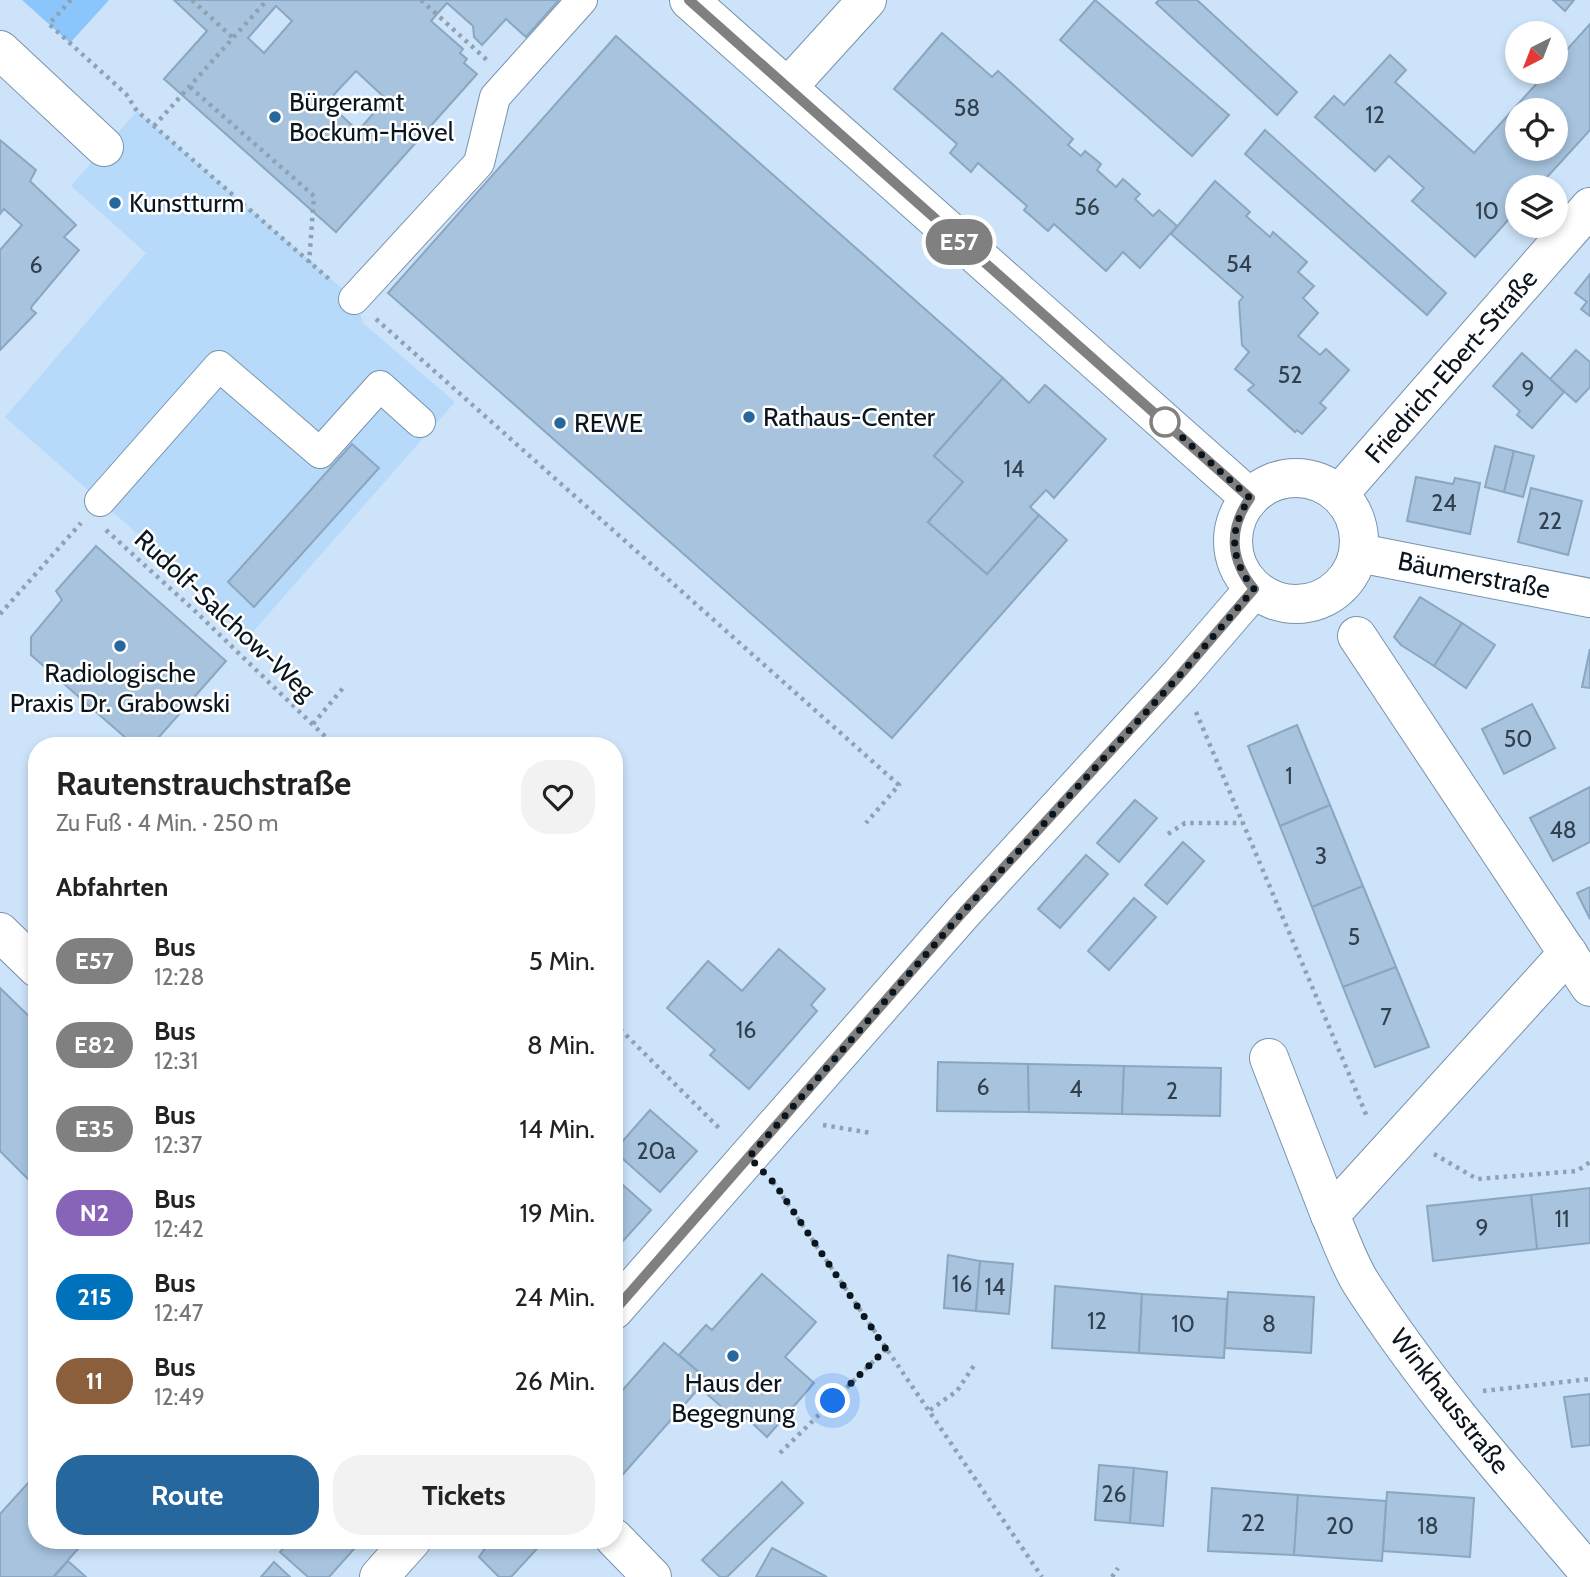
<!DOCTYPE html>
<html lang="de">
<meta charset="utf-8">
<style>
:root{--surface:#fff;--page:#f2f2f2;--text:#222;--muted:#767676;--accent:#26679d}
body{margin:0;font-family:Cabin,sans-serif;background:var(--page);color:var(--text);height:100vh;display:flex;flex-direction:column;font-size:26px;white-space:nowrap}
*{box-sizing:border-box;margin:0}
p{font-size:23px;color:var(--muted)}
.icon{flex:none;width:38px;height:38px;fill:none;stroke:currentColor;stroke-width:2;stroke-linecap:round;stroke-linejoin:round}
.map{position:relative;flex:1;overflow:hidden}
.panel{position:absolute;left:28px;top:737px;width:595px;height:812px;display:flex;flex-direction:column;background:var(--surface);border-radius:28px;box-shadow:0 4px 10px #0003}
.panel>*{flex:none}
.badge{padding:0 14px;border-radius:23px;font-size:24px;line-height:46px}
.needle{width:46px;rotate:222deg}
.tools{position:absolute;left:1505px;top:21px;display:grid;gap:14px}
.tools a{display:grid;place-items:center;width:63px;height:63px;border-radius:50%;background:var(--surface);box-shadow:0 4px 10px #0003;font-size:35px}
.you{position:absolute;width:35px;height:35px;margin:-18px;border:5px solid #fff;border-radius:50%;background:#1a73e8;box-shadow:0 0 0 10px #1a73e833}
.map>.badge{position:absolute;translate:-50% -50%;box-shadow:0 0 0 4px #fff}
h2{padding:0 28px;font-size:26px;line-height:63px}
.round{display:grid;place-items:center;flex:none;width:74px;height:74px;border-radius:28px;background:var(--page)}
.overview{display:flex;align-items:center;justify-content:space-between;height:119px;padding:0 28px}
h1{font-size:33px;font-weight:700;line-height:52px}
.action{display:flex;gap:14px;margin-top:auto;padding:14px 28px}
.action a{flex:1;height:80px;border-radius:28px;background:var(--accent);color:#fff;font-size:28px;font-weight:700;line-height:80px;text-align:center}
.action a+a{background:var(--page);color:var(--text)}
ul{padding:0;list-style:none}
li{display:flex;align-items:center;gap:21px;height:84px;padding:0 28px}
li div{flex:1}
li b{display:block;font-size:26px}
li em{font-style:normal}
li .badge{min-width:77px;font-weight:700;text-align:center}
.map>svg:first-child{display:block}
.built{fill:#b7dafb}
.green{fill:#8ac5fb}
.building{fill:#a7c3de;stroke:#8aa6c0;stroke-width:2;fill-rule:evenodd}
.lines{fill:none;stroke-linecap:round;stroke-linejoin:round}
.pedestrian-casing{stroke:#7893ad;stroke-width:32}
.minor-casing{stroke:#7893ad;stroke-width:40}
.path{stroke:#8ea2b3;stroke-width:4.5;stroke-dasharray:3.5 5;stroke-linecap:butt}
.pedestrian{stroke:#fff;stroke-width:30}
.minor{stroke:#fff;stroke-width:38}
.line-casing{stroke:#fff;stroke-width:16}
.line{stroke:#808080;stroke-width:10}
.walk{stroke:#0a151e;stroke-width:7;stroke-dasharray:0 12.6}
.poi-dot{fill:#26679d;stroke:#fff;stroke-width:2.5}
.stop-dot{fill:#fff;stroke:#808080;stroke-width:3.5}
.labels{text-anchor:middle;stroke-width:5;stroke-linejoin:round;paint-order:stroke}
.number-label{font-size:23px;fill:#31404e}
.poi-label{font-size:26px;fill:#0a151e;stroke:#fff;text-anchor:start}
.street-label{font-size:26px;fill:#0a151e;stroke:#fff}
</style>
<div class="map">
<svg width="1590" height="1577" viewBox="0 0 1590 1577">
<rect width="100%" height="100%" fill="#cce3f9"/>
<path class="built" d="M 137,111 L 354,299 L 364,324 L 455,402 L 251,634 L 5,417 L 146,253 L 71,186 Z"/>
<path class="green" d="M 22,0 L 109,0 L 70,43 Z"/>
<g class="building">
<path d="M 174,0 L 559,0 L 526,37 L 506,19 L 482,45 L 474,37 L 473,26 L 447,3 L 437,14 L 431,21 L 463,49 L 460,53 L 467,59 L 464,63 L 477,74 L 336,232 L 164,79 L 207,31 ZM 276,6 L 292,21 L 264,53 L 248,38 ZM 356,71 L 386,99 L 358,131 L 327,102 Z"/>
<path d="M 1095,0 L 1229,115 L 1192,156 L 1060,40 Z"/>
<path d="M 1159,0 L 1197,0 L 1297,92 L 1277,115 L 1156,3 Z"/>
<path d="M 1553,0 L 1574,0 L 1565,11 Z"/>
<path d="M 1590,24 L 1590,130 L 1538,187 L 1517,187 L 1517,210 L 1475,257 L 1412,201 L 1424,188 L 1389,156 L 1375,171 L 1315,117 L 1334,96 L 1344,105 L 1390,55 L 1406,70 L 1395,82 L 1474,153 L 1547,72 L 1556,72 L 1556,62 ZM 1517,110 L 1556,110 L 1556,149 L 1517,149 Z"/>
<path d="M 942,33 L 992,77 L 998,71 L 1073,139 L 1068,145 L 1081,156 L 1085,151 L 1101,164 L 1097,170 L 1116,187 L 1123,179 L 1140,194 L 1135,199 L 1153,216 L 1159,210 L 1177,226 L 1140,268 L 1123,252 L 1106,271 L 1054,224 L 1048,231 L 1024,210 L 1027,206 L 978,163 L 971,172 L 950,153 L 957,144 L 894,89 Z"/>
<path d="M 616,36 L 1003,378 L 934,456 L 963,482 L 928,522 L 987,574 L 1039,515 L 1067,540 L 892,738 L 388,293 Z"/>
<path d="M 1265,130 L 1446,293 L 1427,315 L 1245,154 Z"/>
<path d="M 0,140 L 36,170 L 30,181 L 76,225 L 64,237 L 79,250 L 32,306 L 31,309 L 36,313 L 0,350 L 0,250 L 22,225 L 4,209 L 0,214 Z"/>
<path d="M 1215,181 L 1250,212 L 1246,216 L 1270,237 L 1273,232 L 1307,262 L 1298,272 L 1314,286 L 1303,298 L 1318,313 L 1298,336 L 1320,355 L 1326,349 L 1349,370 L 1320,403 L 1326,408 L 1302,434 L 1297,430 L 1295,432 L 1248,390 L 1254,385 L 1235,369 L 1249,352 L 1242,345 L 1239,302 L 1243,297 L 1171,234 Z"/>
<path d="M 1590,274 L 1590,316 L 1581,309 L 1587,302 L 1575,293 Z"/>
<path d="M 1576,350 L 1590,362 L 1590,387 L 1576,402 L 1550,379 Z"/>
<path d="M 1522,353 L 1564,392 L 1532,428 L 1517,415 L 1520,411 L 1493,386 Z"/>
<path d="M 1003,378 L 1029,403 L 1045,385 L 1106,439 L 1054,498 L 1046,490 L 1030,507 L 1039,515 L 987,574 L 928,522 L 963,482 L 934,456 Z"/>
<path d="M 352,444 L 379,468 L 254,607 L 228,582 Z"/>
<path d="M 1495,446 L 1514,451 L 1504,492 L 1485,487 Z"/>
<path d="M 1514,451 L 1534,456 L 1523,497 L 1504,492 Z"/>
<path d="M 1416,477 L 1453,484 L 1455,478 L 1480,483 L 1470,534 L 1407,521 Z"/>
<path d="M 1531,488 L 1582,501 L 1568,555 L 1518,542 Z"/>
<path d="M 96,546 L 226,661 L 151,746 L 135,746 L 31,655 L 31,637 L 62,600 L 56,591 Z"/>
<path d="M 1420,597 L 1462,623 L 1434,666 L 1401,645 L 1394,637 Z"/>
<path d="M 1462,623 L 1495,645 L 1466,688 L 1434,666 Z"/>
<path d="M 1590,649 L 1590,688 L 1582,687 Z"/>
<path d="M 1532,704 L 1555,748 L 1504,774 L 1482,729 Z"/>
<path d="M 1297,725 L 1330,805 L 1280,826 L 1248,746 Z"/>
<path d="M 1590,787 L 1590,842 L 1553,861 L 1530,818 Z"/>
<path d="M 1135,800 L 1157,818 L 1119,862 L 1097,843 Z"/>
<path d="M 1330,805 L 1363,886 L 1312,907 L 1280,826 Z"/>
<path d="M 1183,842 L 1204,861 L 1167,904 L 1145,885 Z"/>
<path d="M 1086,855 L 1108,874 L 1060,928 L 1038,909 Z"/>
<path d="M 1363,886 L 1396,967 L 1343,987 L 1312,907 Z"/>
<path d="M 1590,887 L 1590,919 L 1577,893 Z"/>
<path d="M 1134,898 L 1156,917 L 1109,970 L 1088,951 Z"/>
<path d="M 779,949 L 825,989 L 811,1005 L 817,1011 L 749,1089 L 710,1055 L 715,1050 L 667,1008 L 708,961 L 742,991 Z"/>
<path d="M 1396,967 L 1429,1047 L 1375,1067 L 1343,987 Z"/>
<path d="M 0,988 L 37,1024 L 37,1180 L 33,1184 L 0,1151 Z"/>
<path d="M 938,1062 L 1028,1064 L 1029,1112 L 937,1111 Z"/>
<path d="M 1028,1064 L 1124,1066 L 1122,1114 L 1029,1112 Z"/>
<path d="M 1124,1066 L 1221,1068 L 1220,1116 L 1122,1114 Z"/>
<path d="M 650,1110 L 697,1151 L 660,1192 L 614,1151 Z"/>
<path d="M 614,1177 L 651,1210 L 614,1251 Z"/>
<path d="M 1590,1188 L 1590,1243 L 1537,1249 L 1531,1195 Z"/>
<path d="M 1531,1195 L 1537,1249 L 1433,1261 L 1427,1206 Z"/>
<path d="M 948,1255 L 980,1261 L 976,1311 L 944,1308 Z"/>
<path d="M 980,1261 L 1013,1264 L 1009,1314 L 976,1311 Z"/>
<path d="M 762,1274 L 816,1322 L 785,1357 L 814,1383 L 767,1437 L 738,1410 L 732,1416 L 700,1388 L 707,1379 L 679,1355 L 706,1325 L 712,1330 Z"/>
<path d="M 1055,1286 L 1142,1294 L 1139,1353 L 1052,1348 Z"/>
<path d="M 1228,1292 L 1314,1297 L 1311,1353 L 1225,1348 Z"/>
<path d="M 1142,1294 L 1227,1299 L 1224,1358 L 1139,1353 Z"/>
<path d="M 664,1343 L 707,1379 L 617,1481 L 614,1478 L 614,1400 Z"/>
<path d="M 1590,1394 L 1590,1445 L 1572,1447 L 1564,1397 Z"/>
<path d="M 1099,1465 L 1134,1468 L 1130,1523 L 1095,1520 Z"/>
<path d="M 1134,1468 L 1167,1472 L 1163,1526 L 1130,1523 Z"/>
<path d="M 37,1473 L 37,1540 L 86,1540 L 53,1577 L 0,1577 L 0,1514 Z"/>
<path d="M 782,1482 L 803,1503 L 727,1577 L 720,1577 L 702,1560 Z"/>
<path d="M 1212,1488 L 1298,1495 L 1294,1555 L 1208,1551 Z"/>
<path d="M 1387,1492 L 1474,1498 L 1470,1557 L 1383,1551 Z"/>
<path d="M 1298,1495 L 1386,1501 L 1382,1561 L 1294,1555 Z"/>
<path d="M 291,1540 L 362,1540 L 329,1577 L 308,1577 L 280,1552 Z"/>
<path d="M 491,1540 L 545,1540 L 511,1577 L 499,1577 L 479,1557 Z"/>
<path d="M 772,1548 L 827,1577 L 756,1577 Z"/>
<path d="M 68,1561 L 86,1577 L 54,1577 Z"/>
<path d="M 274,1562 L 290,1577 L 261,1577 Z"/>
</g>
<g class="lines">
<g class="pedestrian-casing">
<g id="pedestrian">
<path d="M 354,299 L 479,163 L 495,97 L 582,0"/>
<path d="M 100,501 L 219,366 L 320,453 L 380,386 L 420,422"/>
</g>
</g>
<g class="minor-casing">
<g id="minor">
<path d="M 689,0 L 1250,498"/>
<path d="M 0,50 L 104,147"/>
<path d="M 788,87 L 867,0"/>
<circle cx="1296" cy="541" r="63"/>
<path d="M 1339,494 L 1590,207"/>
<path d="M 1359,553 L 1590,598"/>
<path d="M 1357,636 L 1590,987"/>
<path d="M 0,932 L 37,968"/>
<path d="M 1568,953 L 1330,1215 C 1340,1237 1348,1262 1361,1283 C 1427,1386 1511,1481 1590,1574"/>
<path d="M 1269,1058 L 1330,1215"/>
<path d="M 614,1310 L 963,912 L 1180,675 L 1254,589"/>
<path d="M 614,1538 L 652,1577"/>
<path d="M 379,1577 L 412,1540"/>
</g>
</g>
<g class="path">
<path d="M 71,0 L 49,24 L 126,94 L 137,111 L 329,279"/>
<path d="M 192,0 L 233,38"/>
<path d="M 421,0 L 488,61"/>
<path d="M 190,87 L 314,196 L 309,263"/>
<path d="M 154,126 L 267,0"/>
<path d="M 376,319 L 899,785 L 866,823"/>
<path d="M 106,530 L 195,611 L 335,746"/>
<path d="M 1328,596 L 1336,607"/>
<path d="M 0,614 L 81,523"/>
<path d="M 1196,712 L 1368,1119"/>
<path d="M 313,724 L 343,688"/>
<path d="M 1168,834 L 1185,823 L 1242,823"/>
<path d="M 614,1023 L 722,1131"/>
<path d="M 823,1125 L 871,1133"/>
<path d="M 1434,1154 L 1477,1179 L 1577,1171 L 1590,1162"/>
<path d="M 773,1182 L 1042,1577"/>
<path d="M 1483,1391 L 1590,1379"/>
<path d="M 930,1410 L 957,1391 L 975,1364"/>
<path d="M 780,1453 L 886,1349"/>
<path d="M 1112,1577 L 1118,1568"/>
</g>
<use href="#pedestrian" class="pedestrian"/>
<use href="#minor" class="minor"/>
</g>
<g class="lines">
<g class="line-casing">
<path id="line" d="M 614,1311 L 963,912 L 1180,675 L 1254,589 C 1230,560 1228,529 1250,498 L 689,0"/>
</g>
<use href="#line" class="line"/>
<path class="walk" d="M 833,1401 L 886,1349 L 775,1184 L 749,1157 L 963,912 L 1180,675 L 1254,589 C 1230,560 1228,529 1250,498 L 1165,422"/>
</g>
<g class="poi-dot">
<circle cx="275" cy="117" r="7"/>
<circle cx="115" cy="203" r="7"/>
<circle cx="749" cy="417" r="7"/>
<circle cx="560" cy="423" r="7"/>
<circle cx="120" cy="646" r="7"/>
<circle cx="733" cy="1356" r="7"/>
</g>
<circle class="stop-dot" cx="1165" cy="422" r="14"/>
<g class="labels">
<g class="number-label">
<text x="967" y="116">58</text>
<text x="1375" y="123">12</text>
<text x="1087" y="215">56</text>
<text x="1487" y="219">10</text>
<text x="1239" y="272">54</text>
<text x="36" y="273">6</text>
<text x="1290" y="383">52</text>
<text x="1528" y="397">9</text>
<text x="1014" y="477">14</text>
<text x="1444" y="511">24</text>
<text x="1550" y="529">22</text>
<text x="1518" y="747">50</text>
<text x="1289" y="784">1</text>
<text x="1563" y="838">48</text>
<text x="1321" y="864">3</text>
<text x="1354" y="945">5</text>
<text x="1386" y="1025">7</text>
<text x="746" y="1038">16</text>
<text x="983" y="1095">6</text>
<text x="1076" y="1097">4</text>
<text x="1172" y="1099">2</text>
<text x="656" y="1159">20a</text>
<text x="1562" y="1227">11</text>
<text x="1482" y="1236">9</text>
<text x="962" y="1292">16</text>
<text x="995" y="1295">14</text>
<text x="1097" y="1329">12</text>
<text x="1183" y="1332">10</text>
<text x="1269" y="1332">8</text>
<text x="1114" y="1502">26</text>
<text x="1253" y="1531">22</text>
<text x="1340" y="1534">20</text>
<text x="1428" y="1534">18</text>
</g>
<g class="poi-label">
<text x="289" y="111">Bürgeramt<tspan x="289" dy="30">Bockum-Hövel</tspan></text>
<text x="129" y="212">Kunstturm</text>
<text x="763" y="426">Rathaus-Center</text>
<text x="574" y="432">REWE</text>
<text x="120" y="682" text-anchor="middle">Radiologische<tspan x="120" dy="30">Praxis Dr. Grabowski</tspan></text>
<text x="733" y="1392" text-anchor="middle">Haus der<tspan x="733" dy="30">Begegnung</tspan></text>
</g>
<g class="street-label">
<text transform="translate(1451 366) rotate(-49)" y="9">Friedrich-Ebert-Straße</text>
<text transform="translate(1474 575) rotate(11)" y="9">Bäumerstraße</text>
<text transform="translate(225 615) rotate(43)" y="9">Rudolf-Salchow-Weg</text>
<text transform="translate(1450 1401) rotate(52)" y="9">Winkhausstraße</text>
</g>
</g>
</svg>
<div class="tools">
<a><svg class="needle" viewBox="-14 -14 28 28"><path d="M0-13l5 13h-10z" fill="#e53935"/><path d="M0 13l5-13h-10z" fill="#767676"/></svg></a>
<a><svg class="icon" aria-label="locate" viewBox="0 0 24 24"><circle cx="12" cy="12" r="6"/><path d="M12 2v4M12 18v4M2 12h4M18 12h4"/></svg></a>
<a><svg class="icon" aria-label="layers" viewBox="0 0 24 24"><path d="M12 4l9 5-9 5-9-5zM3 14l9 5 9-5"/></svg></a>
</div>
<div class="you" style="left:833px;top:1401px"></div>
<b class="badge" style="left:959px;top:242px;background:#808080;color:#fff">E57</b>
<section class="panel">
<div class="overview"><div><h1>Rautenstrauchstraße</h1><p>Zu Fuß · 4 Min. · 250 m</p></div><a class="round"><svg class="icon" aria-label="heart" viewBox="0 0 24 24"><path d="M12 20l-8-8c-3-5 5-10 8-4 3-6 11-1 8 4z"/></svg></a></div>
<h2>Abfahrten</h2>
<ul>
<li><span class="badge" style="background:#808080;color:#fff">E57</span><div><b>Bus</b><p>12:28</p></div><em>5 Min.</em></li>
<li><span class="badge" style="background:#808080;color:#fff">E82</span><div><b>Bus</b><p>12:31</p></div><em>8 Min.</em></li>
<li><span class="badge" style="background:#808080;color:#fff">E35</span><div><b>Bus</b><p>12:37</p></div><em>14 Min.</em></li>
<li><span class="badge" style="background:#8864b9;color:#fff">N2</span><div><b>Bus</b><p>12:42</p></div><em>19 Min.</em></li>
<li><span class="badge" style="background:#0072bc;color:#fff">215</span><div><b>Bus</b><p>12:47</p></div><em>24 Min.</em></li>
<li><span class="badge" style="background:#8b5e3c;color:#fff">11</span><div><b>Bus</b><p>12:49</p></div><em>26 Min.</em></li>
</ul>
<div class="action"><a>Route</a><a>Tickets</a></div>
</section>
</div>
